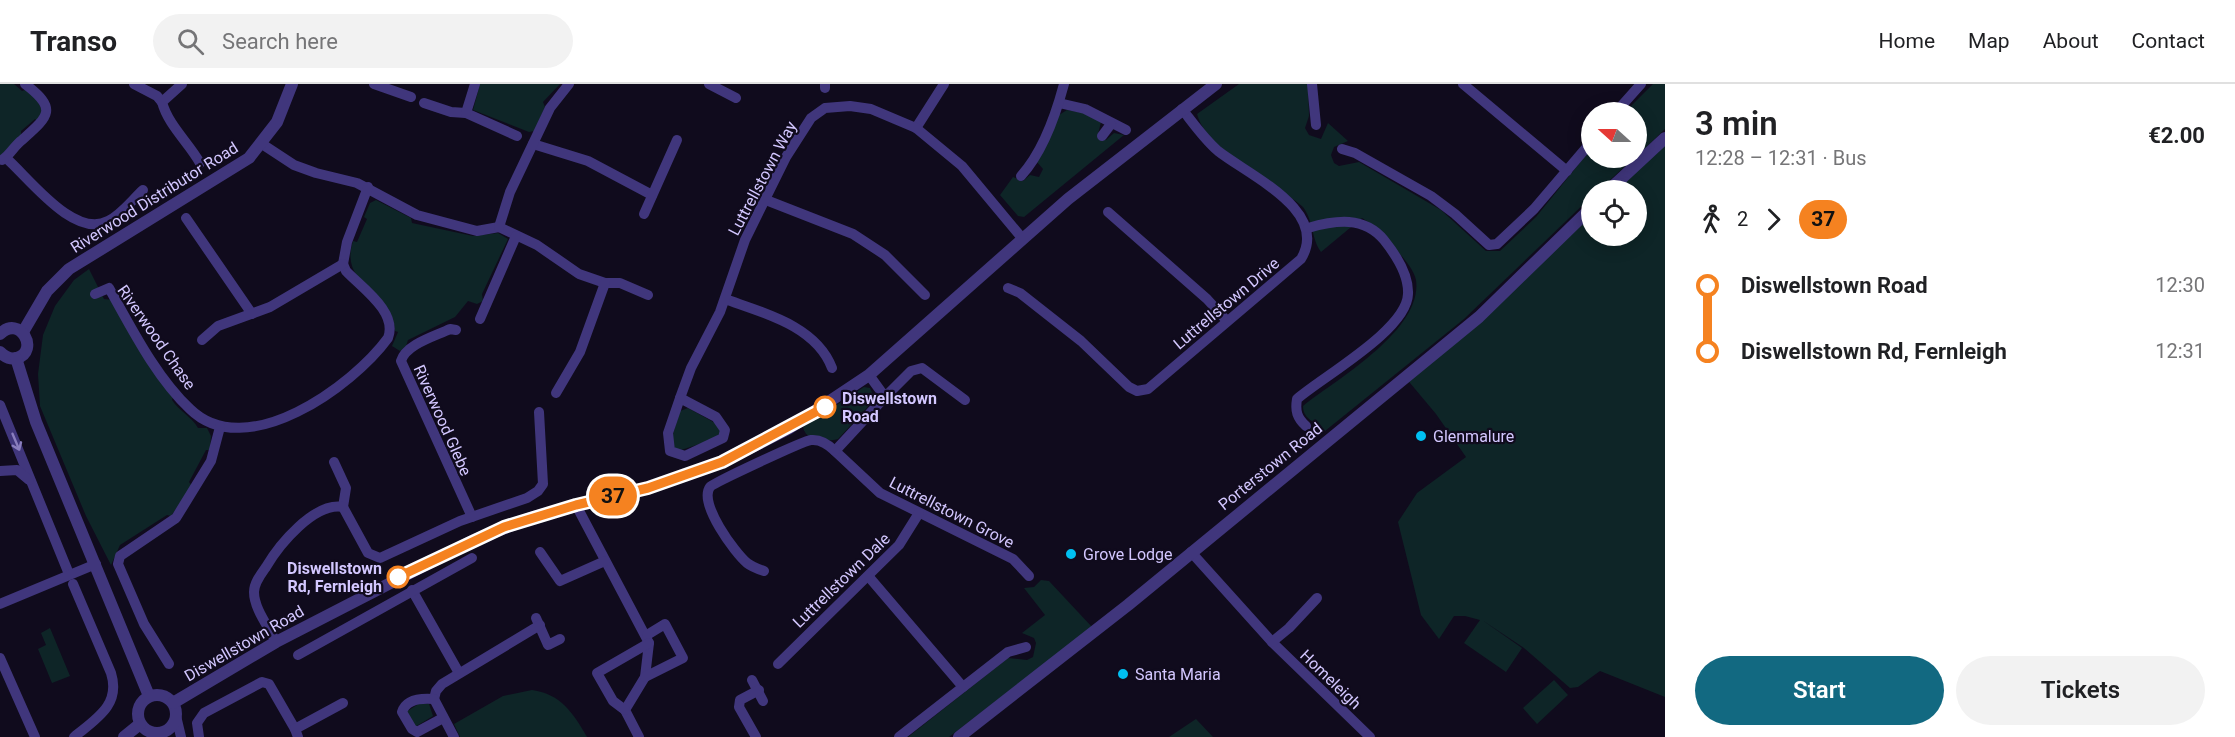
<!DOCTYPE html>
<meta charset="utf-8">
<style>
:root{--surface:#fff;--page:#f2f2f2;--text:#202124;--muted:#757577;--line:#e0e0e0;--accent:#126981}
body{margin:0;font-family:Roboto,sans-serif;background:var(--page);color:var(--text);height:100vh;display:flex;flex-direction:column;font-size:22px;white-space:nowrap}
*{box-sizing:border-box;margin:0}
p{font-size:20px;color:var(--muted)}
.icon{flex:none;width:33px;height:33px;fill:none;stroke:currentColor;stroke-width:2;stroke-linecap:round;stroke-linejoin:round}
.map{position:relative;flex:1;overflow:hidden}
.sheet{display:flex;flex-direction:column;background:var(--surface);width:570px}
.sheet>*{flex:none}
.badge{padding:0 12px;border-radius:20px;font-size:21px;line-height:39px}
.needle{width:39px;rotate:291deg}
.tools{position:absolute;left:1581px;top:18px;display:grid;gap:12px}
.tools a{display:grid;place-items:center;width:66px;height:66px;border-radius:50%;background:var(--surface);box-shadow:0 3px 15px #0003;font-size:30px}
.map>.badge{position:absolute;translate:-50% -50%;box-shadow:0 0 0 3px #fff}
.legs{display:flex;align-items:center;gap:9px;height:66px;padding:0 30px;font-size:20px}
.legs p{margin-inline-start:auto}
.headline{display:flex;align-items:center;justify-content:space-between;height:102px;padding:0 30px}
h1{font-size:33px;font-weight:600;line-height:45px}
.button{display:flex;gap:12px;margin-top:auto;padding:12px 30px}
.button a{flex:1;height:69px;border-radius:36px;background:var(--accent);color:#fff;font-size:24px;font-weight:600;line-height:69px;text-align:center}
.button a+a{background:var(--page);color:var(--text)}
ul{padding:0 30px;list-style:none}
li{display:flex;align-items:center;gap:21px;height:66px;font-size:22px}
li i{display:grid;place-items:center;width:9px;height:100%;margin:0 8px;background:currentColor}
li i::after{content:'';width:15px;height:15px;margin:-8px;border:4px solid;border-radius:50%;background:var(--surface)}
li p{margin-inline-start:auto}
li:first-child i{background:linear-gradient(#0000 50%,currentColor 0)}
li:last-child i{background:linear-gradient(currentColor 50%,#0000 0)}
header{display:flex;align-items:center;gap:36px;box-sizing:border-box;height:84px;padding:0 30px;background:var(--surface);border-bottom:2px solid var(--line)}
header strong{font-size:28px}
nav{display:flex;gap:33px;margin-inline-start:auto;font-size:21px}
.search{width:420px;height:54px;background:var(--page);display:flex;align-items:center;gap:15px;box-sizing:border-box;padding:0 21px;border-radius:33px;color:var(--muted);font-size:22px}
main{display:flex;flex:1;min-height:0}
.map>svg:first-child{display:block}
.green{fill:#0e2527}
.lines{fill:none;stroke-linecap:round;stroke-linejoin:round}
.minor{stroke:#40367c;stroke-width:10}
.tertiary{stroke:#40367c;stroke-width:12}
.oneway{stroke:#8a7ebe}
.line-1-casing{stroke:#fff;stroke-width:14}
.line-1{stroke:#f58220;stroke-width:9}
.stop-1-dot{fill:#fff;stroke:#f58220;stroke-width:3}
.poi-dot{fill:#00c0f2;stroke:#100b1d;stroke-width:2}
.labels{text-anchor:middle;stroke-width:4.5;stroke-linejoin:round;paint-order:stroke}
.street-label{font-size:16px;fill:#d3c7ff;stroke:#100b1d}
.stop-label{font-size:16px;font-weight:bold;fill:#d3c7ff;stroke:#100b1d;text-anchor:start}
.poi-label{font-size:16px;fill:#d3c7ff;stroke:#100b1d;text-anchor:start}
</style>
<header>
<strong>Transo</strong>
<div class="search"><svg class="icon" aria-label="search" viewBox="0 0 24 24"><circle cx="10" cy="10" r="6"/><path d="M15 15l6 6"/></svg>Search here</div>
<nav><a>Home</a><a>Map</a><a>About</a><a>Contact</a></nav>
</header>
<main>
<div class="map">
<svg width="1665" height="653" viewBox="0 0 1665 653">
<rect width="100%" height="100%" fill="#100b1d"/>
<g class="green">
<path d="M 0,0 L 14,0 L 22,7 L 25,6 L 37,15 L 43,29 L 37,37 L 35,35 L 21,47 L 21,51 L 0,72 Z"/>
<path d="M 480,0 L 560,0 L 543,18 L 545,23 L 534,47 L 529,48 L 473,26 Z"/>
<path d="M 1239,0 L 1308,0 L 1309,32 L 1305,44 L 1309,51 L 1321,55 L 1328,39 L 1348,57 L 1334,63 L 1331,71 L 1334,79 L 1339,82 L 1359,78 L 1441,126 L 1486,167 L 1500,167 L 1536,133 L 1591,65 L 1592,74 L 1634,74 L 1599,106 L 1592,106 L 1591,113 L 1464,235 L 1325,347 C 1317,337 1303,337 1303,322 C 1337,295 1423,246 1416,196 C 1414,186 1403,173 1396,166 C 1385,154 1376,142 1362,134 L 1321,168 C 1311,154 1314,138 1303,123 C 1275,99 1206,66 1197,30 Z"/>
<path d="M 1653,0 L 1665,0 L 1665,45 L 1637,72 L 1636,28 L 1625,28 Z"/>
<path d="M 1067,26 L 1083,29 L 1101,38 L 1098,50 L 1106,56 L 1114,49 L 1124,51 L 1024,133 L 1018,132 L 1000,111 L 1013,93 L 1023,97 L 1030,91 L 1039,93 L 1043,85 L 1037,78 L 1059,31 Z"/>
<path d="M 1665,55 L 1665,613 L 1600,587 L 1578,603 L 1570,604 L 1524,564 L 1482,536 L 1522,564 L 1506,588 L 1464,559 L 1480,536 L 1465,532 L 1454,532 L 1439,555 L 1421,531 L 1398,438 L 1417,409 L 1466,373 L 1436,330 L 1405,293 L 1591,123 L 1592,152 L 1636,152 L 1636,106 L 1609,106 Z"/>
<path d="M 376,116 L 411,134 L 412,139 L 473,152 L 498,149 L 508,155 L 482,210 L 483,217 L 477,220 L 468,217 L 455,233 L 408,256 L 406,262 L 400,267 L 392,262 L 398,248 L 395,247 C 393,205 338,203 353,157 L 357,158 L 367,135 L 364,133 L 370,119 Z"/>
<path d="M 89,185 L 104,215 L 113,216 L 174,311 L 172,316 C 179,327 192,333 198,344 L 207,344 L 211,352 L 210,366 L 206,366 L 189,398 L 192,402 L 171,432 L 167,431 L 120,461 L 111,481 L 86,432 L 40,322 L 38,290 L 43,251 L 55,222 L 74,196 Z"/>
<path d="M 864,303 L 870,304 L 875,315 L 838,355 C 825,358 806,358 803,343 Z"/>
<path d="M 688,324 L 715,339 L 721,348 L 715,355 L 678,367 L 670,360 L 680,327 Z"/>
<path d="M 1041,496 L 1049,497 L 1092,543 L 949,653 L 908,653 L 1008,574 L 1027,576 L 1033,573 L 1036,559 L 1034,554 L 1022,549 L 1045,531 L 1024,504 L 1034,503 Z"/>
<path d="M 50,544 L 70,592 L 52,599 L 38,565 L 46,561 L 41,549 Z"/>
<path d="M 1554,596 L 1568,611 L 1537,640 L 1523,624 Z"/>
<path d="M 532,606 C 561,610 573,629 587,653 L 460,653 L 454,640 L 503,612 Z"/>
<path d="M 420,619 L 429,620 L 433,632 L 415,643 L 406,628 Z"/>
<path d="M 1196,635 L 1213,653 L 1169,653 Z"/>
</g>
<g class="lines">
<g class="minor">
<path d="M 134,0 L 157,12 L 162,18"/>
<path d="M 182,0 L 162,18 C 168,41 189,59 200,79"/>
<path d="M 374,0 L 411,13"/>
<path d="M 709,0 L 736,14"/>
<path d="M 1312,0 L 1316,41"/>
<path d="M 1463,0 L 1567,87"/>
<path d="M 825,4 L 825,0"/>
<path d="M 424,19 L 451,28 L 466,29 L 517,52"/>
<path d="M 1059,19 L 1085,25 L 1126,46"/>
<path d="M 1616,28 L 1641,0"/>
<path d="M 466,29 L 475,0"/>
<path d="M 916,44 L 944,0"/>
<path d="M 1102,52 L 1111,40"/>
<path d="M 262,60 L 294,81 L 316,89 L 357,99 L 417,131 L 477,147 L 499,143"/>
<path d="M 533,60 L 588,77 L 652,111"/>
<path d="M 1342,65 L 1355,69 L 1431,112 L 1455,130 L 1489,161 L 1497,160 L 1534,125 L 1592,57"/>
<path d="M 6,74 C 29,94 74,155 108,137 C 121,131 132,116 143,106"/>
<path d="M 2,76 C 10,71 14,62 22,56 C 49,32 58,25 25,0"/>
<path d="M 1021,92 C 1042,69 1056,30 1064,0"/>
<path d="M 766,116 L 853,150 L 885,171 L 925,211"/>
<path d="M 1108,128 L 1207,215 L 1227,237"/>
<path d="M 644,130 L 677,56"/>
<path d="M 186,134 L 252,230"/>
<path d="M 499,143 L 537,161 L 579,190 L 605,199 L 620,199 L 648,211"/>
<path d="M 499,143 L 510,108 L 550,24 L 569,0"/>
<path d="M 343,180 L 347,158 L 368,103"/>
<path d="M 1008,204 L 1020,209 L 1081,257 L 1129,303 L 1137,307 L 1148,305 L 1301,175 C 1330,127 1250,92 1218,67 C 1204,55 1193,39 1182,25"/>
<path d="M 95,210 L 109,204 C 132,245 156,293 190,325 C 246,380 353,302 388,254 C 398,228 362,204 346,187 L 343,180"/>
<path d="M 725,215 C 764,229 816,242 832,284"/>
<path d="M 480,235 L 516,152"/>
<path d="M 456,246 L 450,245 C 436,252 406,260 401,277 L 472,433"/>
<path d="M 202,256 L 218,242 L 270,223 L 343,180"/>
<path d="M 869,291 L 885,313 L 911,287 L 922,284 L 965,316"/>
<path d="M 556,309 L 580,268 L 605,199"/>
<path d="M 885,313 L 835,367 L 880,409 L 1013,475 L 1029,492"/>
<path d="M 680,314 L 691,284 L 720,228 L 745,156 L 786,73 L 811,34 L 825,24 L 850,22 L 871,25 L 916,44 L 962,82 L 1022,154"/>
<path d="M 680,314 L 716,333 L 725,346 L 723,354 L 685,372 L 670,367 L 668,349 Z"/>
<path d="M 0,321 L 69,490"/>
<path d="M 1306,342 C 1297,334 1295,327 1297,315 C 1322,293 1407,246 1408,210 C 1409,191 1396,171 1384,156 C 1364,132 1336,136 1308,144"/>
<path d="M 334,378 L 346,404 L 343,423"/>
<path d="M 0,387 L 17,386 L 29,396"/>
<path d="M 576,421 L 649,559 L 645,593 L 625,626 L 639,653"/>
<path d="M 540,468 L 560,497 L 605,477"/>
<path d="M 1191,468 L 1272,558 L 1370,653"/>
<path d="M 764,487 C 758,485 752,483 747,479 C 735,469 698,419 710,403 C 713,399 803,357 811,356 C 821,355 828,360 835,367"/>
<path d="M 869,493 L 963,603"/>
<path d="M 73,500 L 111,589 C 121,621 96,635 74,653"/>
<path d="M 412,506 L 459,589"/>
<path d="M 0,520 L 96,480"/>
<path d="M 536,534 L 548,561 L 560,555"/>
<path d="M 276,558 C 269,543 254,525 254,508 C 254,499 261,490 266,483 C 279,461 314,418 343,423 L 368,469 L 380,474 L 460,437 L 527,414 L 538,407 L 543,400 L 539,328"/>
<path d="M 1272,558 L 1289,544 L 1317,514"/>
<path d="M 298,571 L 472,474"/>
<path d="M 0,574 L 35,653"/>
<path d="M 169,580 L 144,540 L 118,480 L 120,472 L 176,434 L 211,377 L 220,343"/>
<path d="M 778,580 L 899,461 L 919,429"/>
<path d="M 645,593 L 683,574 L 665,540 L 647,551"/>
<path d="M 752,596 L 763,617"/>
<path d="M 434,615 L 436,607 L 442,600 L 540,541"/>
<path d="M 434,615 C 422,614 406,615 402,628 L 412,645 L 417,648 L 443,634"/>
<path d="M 434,615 L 454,653"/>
<path d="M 625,626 L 613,617 L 597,589 L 649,559"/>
<path d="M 176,632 L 181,653"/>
<path d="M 155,649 L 158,653"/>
<path d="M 199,653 L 197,639 L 204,629 L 262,598 L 269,600 L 295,645"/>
<path d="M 298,653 L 295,645 L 343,619"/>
<path d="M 756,653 L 739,623 L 740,616 L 759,606"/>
<path d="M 899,653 L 1008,568 L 1026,563"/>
</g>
<g class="tertiary">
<path d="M 1609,106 L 1665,54"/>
<path d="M 23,248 L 47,207 L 69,185 L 249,74 L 277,38 L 292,0"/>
<path d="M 0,250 C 20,230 40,267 17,274 C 10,276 5,273 0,268"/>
<path d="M 16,274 L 36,338 L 149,612"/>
<circle cx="157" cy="630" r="19"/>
<path d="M 173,619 L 276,558 L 474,456 L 533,433 L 648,404 L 722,378 L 788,345 L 869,291 L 1068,115 L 1216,0"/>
<path d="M 124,653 L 140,640"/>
<path d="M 959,653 L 1128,521 L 1479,233 L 1592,123"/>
</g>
</g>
<defs><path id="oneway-shaft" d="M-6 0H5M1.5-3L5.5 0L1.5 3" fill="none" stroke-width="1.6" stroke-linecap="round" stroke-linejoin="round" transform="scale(1.5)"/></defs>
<use class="oneway" href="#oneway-shaft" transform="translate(16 358) rotate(67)"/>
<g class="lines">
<g class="line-1-casing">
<path id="line-1" d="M 398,493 L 504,443 L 576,421 L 648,404 L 722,378 L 825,323"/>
</g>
<use href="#line-1" class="line-1"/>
</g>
<g class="stop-1-dot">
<circle cx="825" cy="323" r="10"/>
<circle cx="398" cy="493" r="10"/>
</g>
<g class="poi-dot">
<circle cx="1421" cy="352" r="6"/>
<circle cx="1071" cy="470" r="6"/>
<circle cx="1123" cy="590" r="6"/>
</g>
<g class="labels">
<g class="street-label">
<text transform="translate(762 94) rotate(-62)" y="6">Luttrellstown Way</text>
<text transform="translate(154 113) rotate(-32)" y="6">Riverwood Distributor Road</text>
<text transform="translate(1226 219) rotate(-40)" y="6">Luttrellstown Drive</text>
<text transform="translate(157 253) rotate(55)" y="6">Riverwood Chase</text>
<text transform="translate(443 336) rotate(66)" y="6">Riverwood Glebe</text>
<text transform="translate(1270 382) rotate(-39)" y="6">Porterstown Road</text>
<text transform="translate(952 428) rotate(27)" y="6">Luttrellstown Grove</text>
<text transform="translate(841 496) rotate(-44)" y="6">Luttrellstown Dale</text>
<text transform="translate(244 559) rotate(-30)" y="6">Diswellstown Road</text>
<text transform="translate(1331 595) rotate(44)" y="6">Homeleigh</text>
</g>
<g class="stop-label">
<text x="842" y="320">Diswellstown<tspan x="842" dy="18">Road</tspan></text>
<text x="382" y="490" text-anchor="end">Diswellstown<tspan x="382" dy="18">Rd, Fernleigh</tspan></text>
</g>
<g class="poi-label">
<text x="1433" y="358">Glenmalure</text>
<text x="1083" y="476">Grove Lodge</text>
<text x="1135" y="596">Santa Maria</text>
</g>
</g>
</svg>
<div class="tools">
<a><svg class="needle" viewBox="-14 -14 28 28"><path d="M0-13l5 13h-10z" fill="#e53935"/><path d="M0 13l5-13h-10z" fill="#757577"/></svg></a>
<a><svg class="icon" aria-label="locate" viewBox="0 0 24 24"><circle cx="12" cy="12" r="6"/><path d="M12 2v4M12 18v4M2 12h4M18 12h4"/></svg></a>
</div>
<b class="badge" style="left:613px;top:412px;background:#f58220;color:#111">37</b>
</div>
<section class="sheet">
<div class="headline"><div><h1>3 min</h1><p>12:28 – 12:31 · Bus</p></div><b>€2.00</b></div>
<div class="legs"><svg class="icon" aria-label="walk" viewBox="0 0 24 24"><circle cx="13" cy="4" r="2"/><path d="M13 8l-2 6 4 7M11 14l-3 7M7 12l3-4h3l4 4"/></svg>2<svg class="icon" aria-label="forward" viewBox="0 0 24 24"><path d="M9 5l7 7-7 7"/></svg><b class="badge" style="background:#f58220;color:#111">37</b></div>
<ul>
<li><i style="color:#f58220"></i><b>Diswellstown Road</b><p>12:30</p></li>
<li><i style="color:#f58220"></i><b>Diswellstown Rd, Fernleigh</b><p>12:31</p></li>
</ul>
<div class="button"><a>Start</a><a>Tickets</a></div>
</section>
</main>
